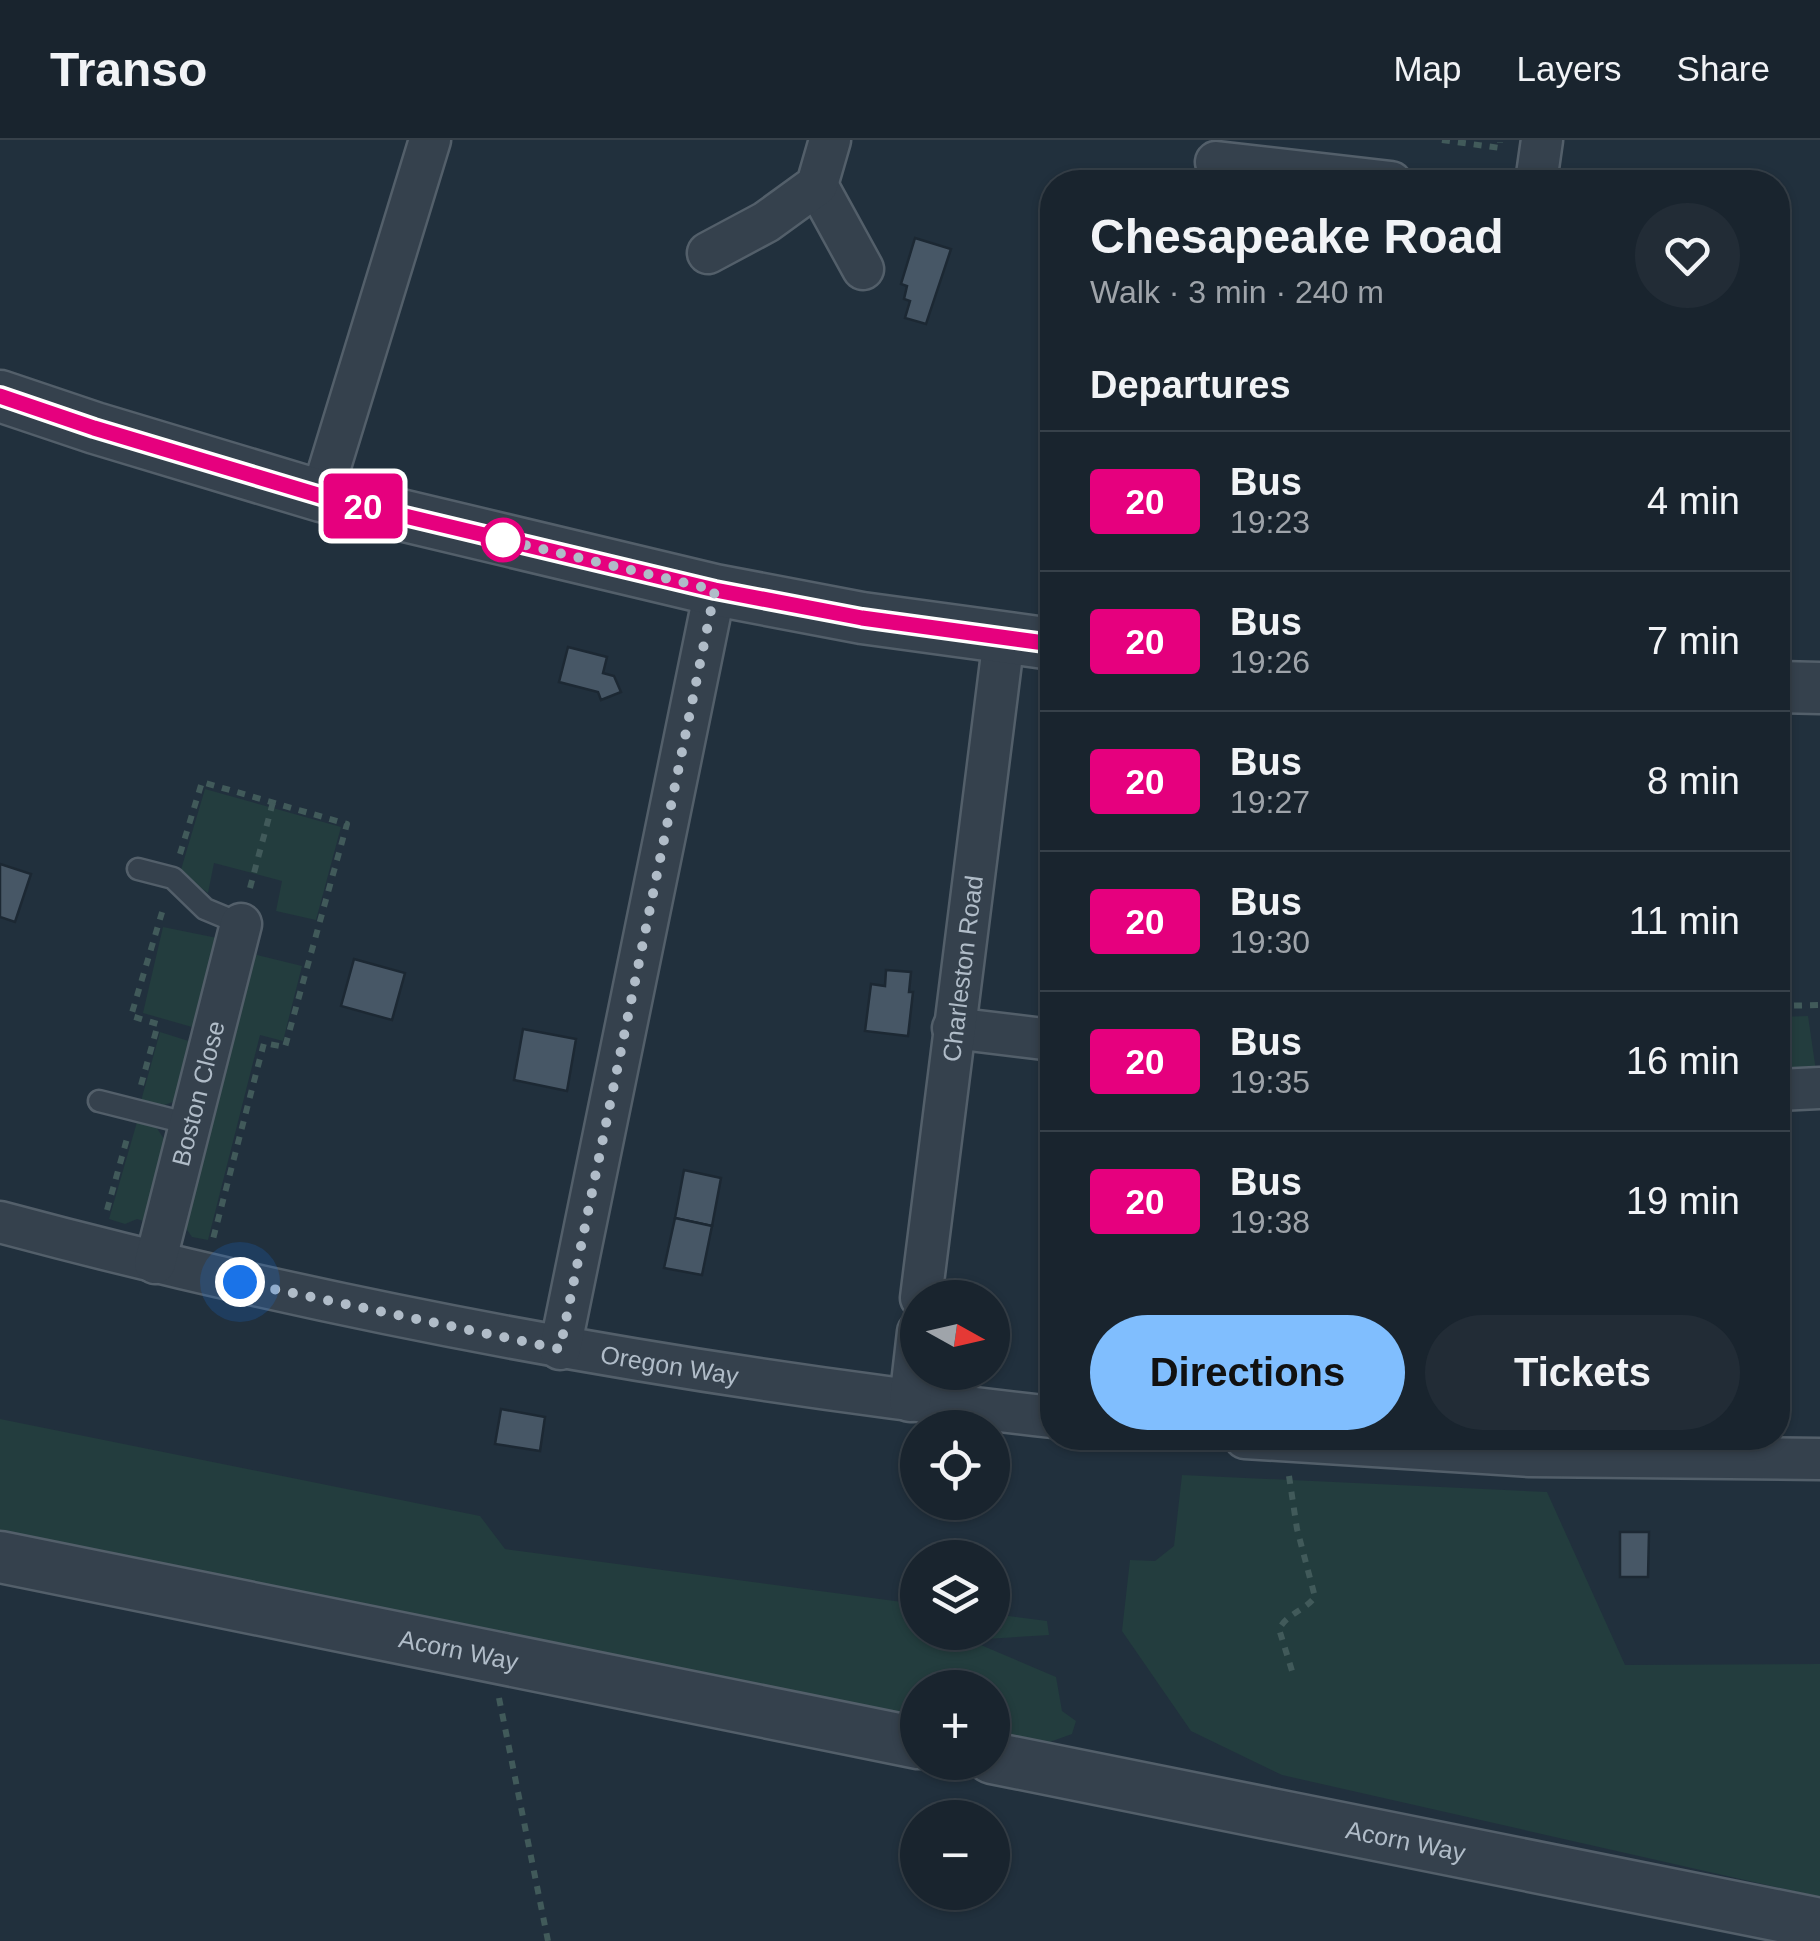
<!DOCTYPE html>
<meta charset="utf-8">
<style>
:root{--surface:#19242e;--page:#222c36;--text:#f1f3f6;--muted:#9fa4aa;--line:#37414a;--accent:#80befe}
body{margin:0;font-family:Arial,sans-serif;background:var(--page);color:var(--text);height:100vh;display:flex;flex-direction:column;font-size:38px;white-space:nowrap}
*{box-sizing:border-box;margin:0}
p{font-size:32px;color:var(--muted)}
.icon{flex:none;width:55px;height:55px;fill:none;stroke:currentColor;stroke-width:2;stroke-linecap:round;stroke-linejoin:round}
.map{position:relative;flex:1;overflow:hidden}
.drawer{position:absolute;left:1040px;top:30px;width:750px;height:1280px;display:flex;flex-direction:column;background:var(--surface);border-radius:40px;box-shadow:0 2px 8px #0004,0 0 0 2px var(--line)}
.drawer>*{flex:none}
.badge{padding:0 20px;border-radius:8px;font-size:35px;line-height:65px}
.needle{width:65px;rotate:98deg}
.tools{position:absolute;left:900px;top:1140px;display:grid;gap:20px}
.tools a{display:grid;place-items:center;width:110px;height:110px;border-radius:50%;background:var(--surface);box-shadow:0 2px 8px #0004,0 0 0 2px var(--line);font-size:50px}
.you{position:absolute;width:50px;height:50px;margin:-25px;border:8px solid #fff;border-radius:50%;background:#1a73e8;box-shadow:0 0 0 15px #1a73e833}
.map>.badge{position:absolute;translate:-50% -50%;box-shadow:0 0 0 5px #fff}
h2{padding:0 50px;font-size:38px;line-height:90px}
.round{display:grid;place-items:center;flex:none;width:105px;height:105px;border-radius:52px;background:var(--page)}
.headline{display:flex;align-items:center;justify-content:space-between;height:170px;padding:0 50px}
h1{font-size:48px;font-weight:700;line-height:75px}
.button{display:flex;gap:20px;margin-top:auto;padding:20px 50px}
.button a{flex:1;height:115px;border-radius:60px;background:var(--accent);color:#111;font-size:40px;font-weight:700;line-height:115px;text-align:center}
.button a+a{background:var(--page);color:var(--text)}
ul{padding:0;list-style:none}
li{display:flex;align-items:center;gap:30px;height:140px;padding:0 50px;border-top:2px solid var(--line)}
li div{flex:1}
li b{display:block;font-size:38px}
li em{font-style:normal}
li .badge{min-width:110px;font-weight:700;text-align:center}
header{display:flex;align-items:center;gap:60px;box-sizing:border-box;height:140px;padding:0 50px;background:var(--surface);border-bottom:2px solid var(--line)}
header strong{font-size:48px}
nav{display:flex;gap:55px;margin-inline-start:auto;font-size:35px}
.map>svg:first-child{display:block}
.green{fill:#233d3e}
.building{fill:#475766;stroke:#1c2833;stroke-width:2.5}
.lines{fill:none;stroke-linecap:round;stroke-linejoin:round}
.service-casing{stroke:#535f6a;stroke-width:25}
.minor-casing{stroke:#535f6a;stroke-width:45}
.tertiary-casing{stroke:#535f6a;stroke-width:55}
.path{stroke:#415a5a;stroke-width:6;stroke-dasharray:8 8;stroke-linecap:butt}
.service{stroke:#35414d;stroke-width:20}
.minor{stroke:#35414d;stroke-width:40}
.tertiary{stroke:#35414d;stroke-width:50}
.line-casing{stroke:#fff;stroke-width:22}
.line{stroke:#e6007e;stroke-width:15}
.walk{stroke:#b0bcc8;stroke-width:10;stroke-dasharray:0 18}
.stop-dot{fill:#fff;stroke:#e6007e;stroke-width:5}
.labels{text-anchor:middle;stroke-width:8;stroke-linejoin:round;paint-order:stroke}
.street-label{font-size:25px;fill:#b0bcc8;stroke:#1a2631}
</style>
<header>
<strong>Transo</strong>
<nav><a>Map</a><a>Layers</a><a>Share</a></nav>
</header>
<div class="map">
<svg width="1820" height="1801" viewBox="0 0 1820 1801">
<rect width="100%" height="100%" fill="#21303d"/>
<g class="green">
<path d="M 205,649 L 341,687 L 316,780 L 276,771 L 282,741 L 214,723 L 208,753 L 180,733 Z"/>
<path d="M 163,787 L 222,799 L 199,889 L 143,873 Z"/>
<path d="M 253,814 L 302,826 L 283,901 L 260,895 L 208,1100 L 192,1097 L 181,1081 Z"/>
<path d="M 1808,876 L 1816,931 L 1778,932 L 1778,877 Z"/>
<path d="M 160,892 L 195,903 L 178,960 L 162,966 L 141,961 Z"/>
<path d="M 137,982 L 156,987 L 170,1008 L 147,1082 L 137,1079 L 125,1084 L 109,1079 Z"/>
<path d="M 0,1279 L 480,1376 L 505,1409 L 917,1464 L 918,1492 L 992,1492 L 993,1474 L 1047,1481 L 1049,1495 L 969,1500 L 1056,1537 L 1062,1571 L 1076,1581 L 1072,1594 L 1047,1603 L 993,1592 L 992,1548 L 918,1548 L 917,1577 L 0,1393 Z"/>
<path d="M 1182,1335 L 1547,1352 L 1625,1525 L 1820,1524 L 1820,1757 L 1282,1635 L 1191,1591 L 1122,1491 L 1130,1420 L 1155,1421 L 1174,1406 Z"/>
</g>
<g class="building">
<path d="M 915,98 L 951,109 L 926,184 L 905,178 L 910,161 L 904,159 L 907,146 L 901,144 Z"/>
<path d="M 568,507 L 607,517 L 603,533 L 614,536 L 621,552 L 601,560 L 598,552 L 559,542 Z"/>
<path d="M 0,724 L 31,734 L 15,782 L 0,777 Z"/>
<path d="M 1778,797 L 1789,797 L 1790,840 L 1778,840 Z"/>
<path d="M 354,819 L 405,833 L 392,880 L 341,866 Z"/>
<path d="M 886,830 L 911,832 L 909,852 L 913,852 L 908,896 L 865,891 L 871,844 L 885,846 Z"/>
<path d="M 523,889 L 576,899 L 567,951 L 514,940 Z"/>
<path d="M 684,1030 L 721,1038 L 712,1086 L 675,1078 Z"/>
<path d="M 675,1078 L 712,1086 L 702,1135 L 664,1128 Z"/>
<path d="M 501,1269 L 545,1277 L 540,1311 L 495,1304 Z"/>
<path d="M 1620,1392 L 1649,1392 L 1648,1437 L 1620,1437 Z"/>
</g>
<g class="lines">
<g class="service-casing">
<g id="service">
<path d="M 138,729 L 173,738 L 205,769 L 241,784"/>
<path d="M 99,961 L 190,984"/>
</g>
</g>
<g class="minor-casing">
<g id="minor">
<path d="M 1216,22 L 1391,42"/>
<path d="M 1536,42 L 1542,0"/>
<path d="M 817,45 L 863,129"/>
<path d="M 708,113 L 766,82 L 817,45 L 830,0"/>
<path d="M 321,356 L 430,0"/>
<path d="M 953,888 L 1052,900"/>
<path d="M 1778,950 L 1820,948"/>
<path id="s1" d="M 0,1082 C 346,1175 697,1238 1052,1277"/>
<path id="s2" d="M 155,1123 L 241,784"/>
<path id="s3" d="M 921,1158 L 1004,498"/>
<path d="M 560,1209 L 715,450"/>
<path d="M 910,1261 L 918,1192"/>
<path d="M 1245,1298 L 1530,1316 L 1820,1319"/>
</g>
</g>
<g class="tertiary-casing">
<g id="tertiary">
<path d="M 0,256 L 95,288 L 321,356 L 715,450 L 862,478 L 1052,504"/>
<path d="M 1778,547 L 1820,548"/>
<path id="s4" d="M 0,1417 L 918,1603"/>
<path id="s5" d="M 992,1618 L 1820,1784"/>
</g>
</g>
<g class="path">
<path d="M 1442,0 L 1500,8 L 1500,2"/>
<path d="M 180,714 L 202,642 L 347,684 L 285,907 L 264,903 L 213,1099"/>
<path d="M 250,748 L 273,662"/>
<path d="M 1778,866 L 1820,865"/>
<path d="M 141,945 L 158,884 L 131,876 L 163,769"/>
<path d="M 107,1070 L 128,995"/>
<path d="M 1289,1336 L 1297,1389 L 1315,1457 C 1304,1471 1288,1473 1279,1489 L 1293,1534"/>
<path d="M 499,1558 L 548,1801"/>
</g>
<use href="#service" class="service"/>
<use href="#minor" class="minor"/>
<use href="#tertiary" class="tertiary"/>
</g>
<g class="lines">
<g class="line-casing">
<path id="line" d="M 0,256 L 94,288 L 321,356 L 715,450 L 862,478 L 1052,504"/>
</g>
<use href="#line" class="line"/>
<path class="walk" d="M 240,1142 L 560,1209 L 715,450 L 500,399 L 503,400"/>
</g>
<circle class="stop-dot" cx="503" cy="400" r="20"/>
<g class="labels">
<g class="street-label">
<text dy="9" stroke="none"><textPath href="#s3" startOffset="332">Charleston Road</textPath></text>
<text dy="9" stroke="none"><textPath href="#s2" startOffset="175">Boston Close</textPath></text>
<text dy="9" stroke="none"><textPath href="#s1" startOffset="685">Oregon Way</textPath></text>
<text dy="9" stroke="none"><textPath href="#s4" startOffset="468">Acorn Way</textPath></text>
<text dy="9" stroke="none"><textPath href="#s5" startOffset="422">Acorn Way</textPath></text>
</g>
</g>
</svg>
<div class="tools">
<a><svg class="needle" viewBox="-14 -14 28 28"><path d="M0-13l5 13h-10z" fill="#e53935"/><path d="M0 13l5-13h-10z" fill="#9fa4aa"/></svg></a>
<a><svg class="icon" aria-label="locate" viewBox="0 0 24 24"><circle cx="12" cy="12" r="6"/><path d="M12 2v4M12 18v4M2 12h4M18 12h4"/></svg></a>
<a><svg class="icon" aria-label="layers" viewBox="0 0 24 24"><path d="M12 4l9 5-9 5-9-5zM3 14l9 5 9-5"/></svg></a>
<a>+</a>
<a>−</a>
</div>
<div class="you" style="left:240px;top:1142px"></div>
<b class="badge" style="left:363px;top:366px;background:#e6007e;color:#fff">20</b>
<section class="drawer">
<div class="headline"><div><h1>Chesapeake Road</h1><p>Walk · 3 min · 240 m</p></div><a class="round"><svg class="icon" aria-label="heart" viewBox="0 0 24 24"><path d="M12 20l-8-8c-3-5 5-10 8-4 3-6 11-1 8 4z"/></svg></a></div>
<h2>Departures</h2>
<ul>
<li><span class="badge" style="background:#e6007e;color:#fff">20</span><div><b>Bus</b><p>19:23</p></div><em>4 min</em></li>
<li><span class="badge" style="background:#e6007e;color:#fff">20</span><div><b>Bus</b><p>19:26</p></div><em>7 min</em></li>
<li><span class="badge" style="background:#e6007e;color:#fff">20</span><div><b>Bus</b><p>19:27</p></div><em>8 min</em></li>
<li><span class="badge" style="background:#e6007e;color:#fff">20</span><div><b>Bus</b><p>19:30</p></div><em>11 min</em></li>
<li><span class="badge" style="background:#e6007e;color:#fff">20</span><div><b>Bus</b><p>19:35</p></div><em>16 min</em></li>
<li><span class="badge" style="background:#e6007e;color:#fff">20</span><div><b>Bus</b><p>19:38</p></div><em>19 min</em></li>
</ul>
<div class="button"><a>Directions</a><a>Tickets</a></div>
</section>
</div>
